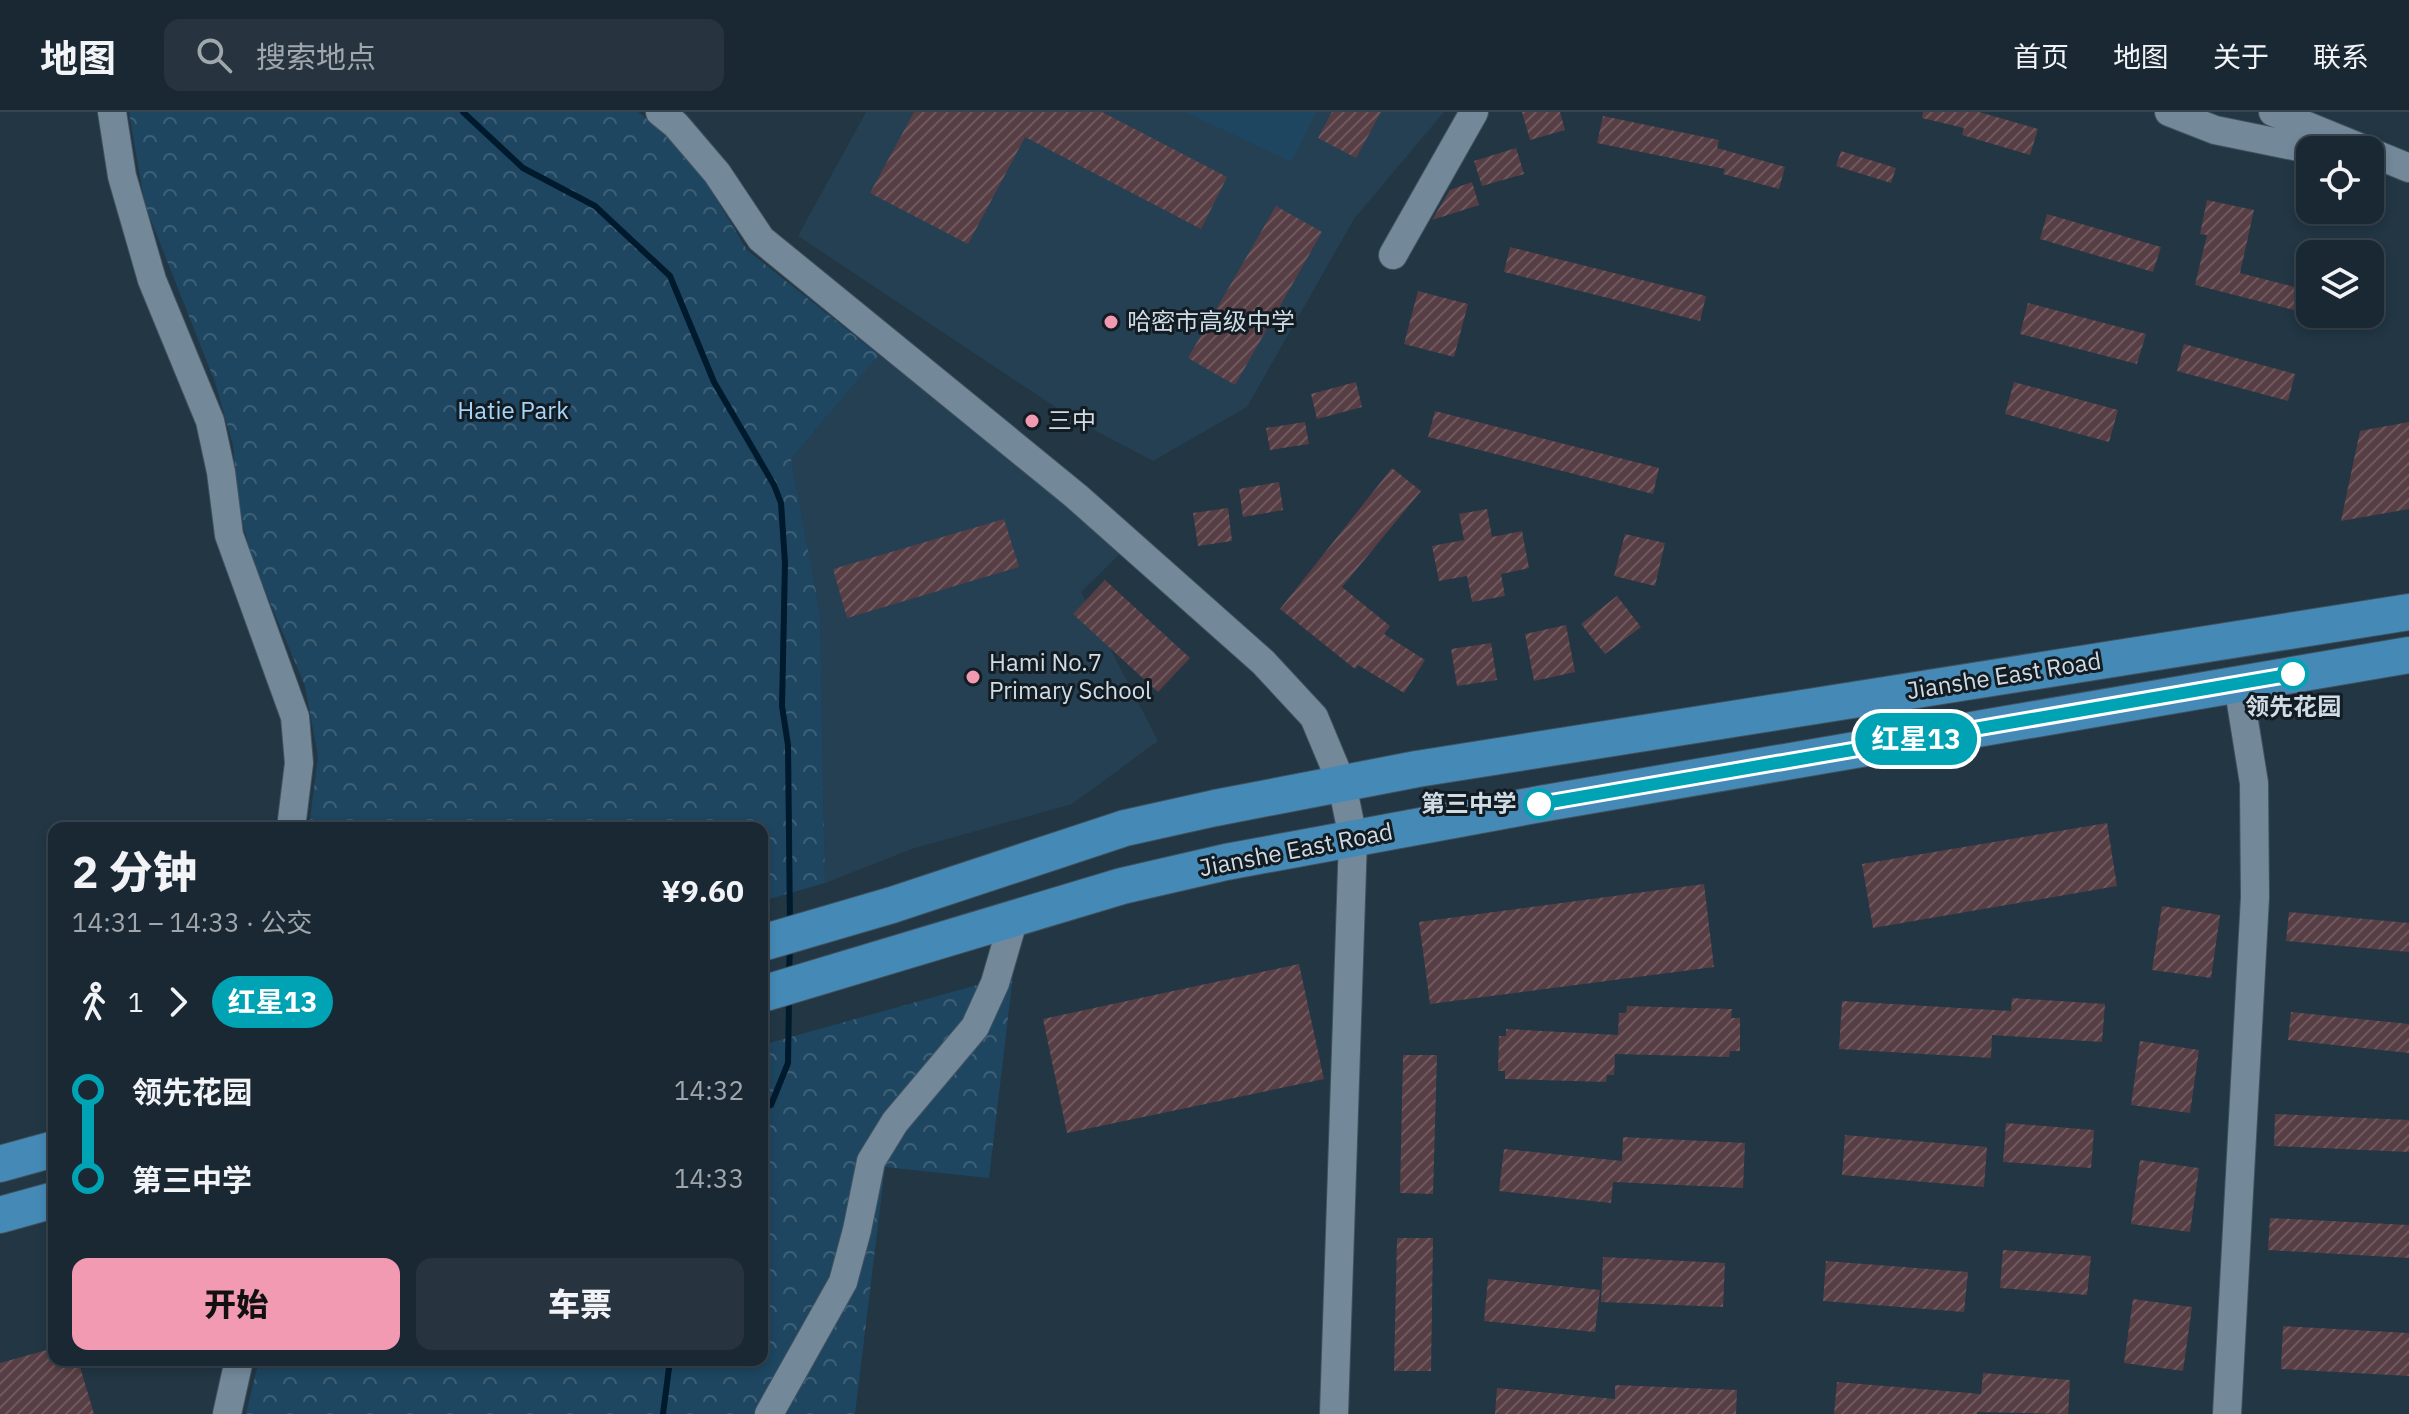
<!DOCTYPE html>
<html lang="zh">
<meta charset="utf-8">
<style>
:root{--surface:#1a2833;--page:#27343f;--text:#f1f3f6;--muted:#9fa6ac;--line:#38444e;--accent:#f19ab1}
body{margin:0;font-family:"IBM Plex Sans","Noto Sans SC",sans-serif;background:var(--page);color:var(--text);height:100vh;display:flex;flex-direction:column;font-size:30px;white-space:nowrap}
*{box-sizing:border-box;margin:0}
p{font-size:26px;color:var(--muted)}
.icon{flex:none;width:44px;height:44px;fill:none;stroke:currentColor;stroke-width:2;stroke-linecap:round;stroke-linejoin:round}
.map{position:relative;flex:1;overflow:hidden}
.sheet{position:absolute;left:48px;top:710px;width:720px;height:544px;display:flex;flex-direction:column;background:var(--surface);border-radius:16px;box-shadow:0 4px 12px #0003,0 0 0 2px var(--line)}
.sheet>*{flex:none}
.badge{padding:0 16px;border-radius:26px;font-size:28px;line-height:52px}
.buttons{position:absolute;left:2296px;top:24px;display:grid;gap:16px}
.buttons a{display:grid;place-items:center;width:88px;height:88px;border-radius:16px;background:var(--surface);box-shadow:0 4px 12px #0003,0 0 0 2px var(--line);font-size:40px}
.map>.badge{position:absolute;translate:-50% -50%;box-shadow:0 0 0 4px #fff}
.legs{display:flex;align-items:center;gap:12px;height:88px;padding:0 24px;font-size:26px}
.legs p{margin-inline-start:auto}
.headline{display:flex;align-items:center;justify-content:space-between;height:136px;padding:0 24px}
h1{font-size:44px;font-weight:800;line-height:60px}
.cta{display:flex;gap:16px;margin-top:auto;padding:16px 24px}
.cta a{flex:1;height:92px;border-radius:16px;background:var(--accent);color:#111;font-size:32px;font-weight:800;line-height:92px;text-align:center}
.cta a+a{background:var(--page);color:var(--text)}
ul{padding:0 24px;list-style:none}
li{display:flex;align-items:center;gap:28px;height:88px;font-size:30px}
li i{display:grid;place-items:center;width:12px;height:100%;margin:0 10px;background:currentColor}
li i::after{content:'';width:20px;height:20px;margin:-10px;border:6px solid;border-radius:50%;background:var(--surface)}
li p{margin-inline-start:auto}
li:first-child i{background:linear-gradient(#0000 50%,currentColor 0)}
li:last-child i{background:linear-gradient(currentColor 50%,#0000 0)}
header{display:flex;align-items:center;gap:48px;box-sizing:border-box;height:112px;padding:0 40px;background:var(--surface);border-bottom:2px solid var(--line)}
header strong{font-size:38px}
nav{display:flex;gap:44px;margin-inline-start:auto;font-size:28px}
.search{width:560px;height:72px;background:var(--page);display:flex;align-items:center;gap:20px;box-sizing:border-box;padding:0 28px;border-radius:16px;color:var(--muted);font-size:30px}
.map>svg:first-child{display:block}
.built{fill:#254052}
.park{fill:url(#park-crowns)}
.pitch{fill:#1e4660}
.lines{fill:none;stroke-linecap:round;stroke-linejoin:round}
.stream{stroke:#001a2d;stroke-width:6}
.building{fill:url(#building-hatch)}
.minor-casing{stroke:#41525e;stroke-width:30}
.major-casing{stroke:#41525e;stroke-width:38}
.minor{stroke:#73899a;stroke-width:28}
.major{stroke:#458ab6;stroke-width:36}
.line-1-casing{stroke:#fff;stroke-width:18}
.line-1{stroke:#00a3b4;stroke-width:12}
.poi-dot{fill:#f19ab1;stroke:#131c23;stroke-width:3}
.stop-1-dot{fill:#fff;stroke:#00a3b4;stroke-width:4}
.labels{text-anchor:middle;stroke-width:6;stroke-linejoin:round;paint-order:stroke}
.poi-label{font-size:24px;fill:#d0dce5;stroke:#131c23;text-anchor:start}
.park-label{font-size:24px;fill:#a5d5f8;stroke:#131c23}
.street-label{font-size:24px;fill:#d0dce5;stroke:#131c23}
.stop-label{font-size:24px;font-weight:bold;fill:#d0dce5;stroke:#131c23}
</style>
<header>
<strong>地图</strong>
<div class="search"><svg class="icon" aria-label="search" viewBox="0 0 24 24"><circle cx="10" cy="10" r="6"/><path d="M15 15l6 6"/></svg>搜索地点</div>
<nav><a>首页</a><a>地图</a><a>关于</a><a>联系</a></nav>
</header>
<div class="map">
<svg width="2409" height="1302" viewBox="0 0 2409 1302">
<defs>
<pattern id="park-crowns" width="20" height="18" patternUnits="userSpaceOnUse" patternTransform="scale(2)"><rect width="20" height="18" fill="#1e4660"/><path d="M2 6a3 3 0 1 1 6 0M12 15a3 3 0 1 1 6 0" fill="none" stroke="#3e6077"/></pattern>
<pattern id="building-hatch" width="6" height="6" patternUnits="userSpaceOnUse" patternTransform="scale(2)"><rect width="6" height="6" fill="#573e44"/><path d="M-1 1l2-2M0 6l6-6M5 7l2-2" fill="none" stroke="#6e595f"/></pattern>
</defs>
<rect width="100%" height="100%" fill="#223644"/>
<g class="built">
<path d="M 866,0 L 1444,0 L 1354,107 L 1247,295 L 1153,349 L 1075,308 L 798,124 Z"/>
<path d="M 879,243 L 1125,437 L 1081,480 L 1158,629 L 1072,692 L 912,737 L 825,771 L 820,501 L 791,347 Z"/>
</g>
<g class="park">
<path d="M 129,0 L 638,0 L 667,23 L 699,58 L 747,138 L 879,243 L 791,347 L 820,501 L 825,771 L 762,789 L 762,716 L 309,716 L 318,644 L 305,574 L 254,452 L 240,402 L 233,333 L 215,270 L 145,93 Z"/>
<path d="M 1013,863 L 989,1066 L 885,1055 L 855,1302 L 246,1302 L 259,1248 L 762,1248 L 762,933 Z"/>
</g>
<path class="pitch" d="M 1185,0 L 1316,0 L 1291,50 Z"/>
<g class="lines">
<g class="stream">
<path d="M 463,0 L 523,56 L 595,94 L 670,164 L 714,270 L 774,373 L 781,391 L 785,451 L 782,594 L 788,633 L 790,812"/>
<path d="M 789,860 L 790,835"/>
<path d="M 762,996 L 771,993 L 788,951 L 789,887"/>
<path d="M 663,1302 L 670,1248"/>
</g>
</g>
<g class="building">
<path d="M 914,0 L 1102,0 L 1227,65 L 1201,117 L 1025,25 L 968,132 L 870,81 Z"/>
<path d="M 1332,0 L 1381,0 L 1356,46 L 1318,26 Z"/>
<path d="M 1522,0 L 1560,0 L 1565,18 L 1530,28 Z"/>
<path d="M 1923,0 L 1979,0 L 2038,17 L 2030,43 L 1962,23 L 1964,16 L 1922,6 Z"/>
<path d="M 1603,4 L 1719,28 L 1717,36 L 1785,55 L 1779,77 L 1723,62 L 1725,57 L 1597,31 Z"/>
<path d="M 1516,36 L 1524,62 L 1482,74 L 1474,49 Z"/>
<path d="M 1841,39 L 1896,56 L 1891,71 L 1836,54 Z"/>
<path d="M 1472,70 L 1479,93 L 1432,108 L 1450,78 Z"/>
<path d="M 2207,88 L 2254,98 L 2240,161 L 2310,179 L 2310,202 L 2195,173 L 2207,123 L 2200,122 Z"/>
<path d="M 1276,94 L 1322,120 L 1235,273 L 1188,246 Z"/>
<path d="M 2047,102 L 2161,135 L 2153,160 L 2040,127 Z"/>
<path d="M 1510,135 L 1706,184 L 1700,209 L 1504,160 Z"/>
<path d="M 1418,179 L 1468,192 L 1454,245 L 1404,232 Z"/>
<path d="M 2028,191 L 2146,222 L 2137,252 L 2020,222 Z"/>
<path d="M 2184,232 L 2295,262 L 2288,289 L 2177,259 Z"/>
<path d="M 1356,270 L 1362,295 L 1317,307 L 1311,282 Z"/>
<path d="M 2014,270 L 2118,298 L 2109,330 L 2005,302 Z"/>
<path d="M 1435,299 L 1659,356 L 1653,382 L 1428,325 Z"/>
<path d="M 1305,310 L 1309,332 L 1270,338 L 1266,316 Z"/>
<path d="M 2409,310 L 2409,397 L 2341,409 L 2360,319 Z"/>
<path d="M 1392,356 L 1421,379 L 1342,475 L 1390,514 L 1384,522 L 1425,548 L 1404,581 L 1358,553 L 1355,557 L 1280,497 Z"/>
<path d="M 1279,370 L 1283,398 L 1243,405 L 1239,377 Z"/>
<path d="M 1228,396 L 1232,429 L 1198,434 L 1193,401 Z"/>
<path d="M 1487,397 L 1492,425 L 1522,419 L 1529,456 L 1501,462 L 1505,484 L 1472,490 L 1467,464 L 1439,469 L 1432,434 L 1464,428 L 1459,402 Z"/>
<path d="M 1004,407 L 1019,455 L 847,506 L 833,457 Z"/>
<path d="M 1625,422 L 1665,431 L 1655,474 L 1614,464 Z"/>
<path d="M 1105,468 L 1190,546 L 1158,580 L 1073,502 Z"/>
<path d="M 1617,484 L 1641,515 L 1605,542 L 1581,512 Z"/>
<path d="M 1566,513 L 1575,560 L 1534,569 L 1525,522 Z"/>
<path d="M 1491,531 L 1497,568 L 1457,574 L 1451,537 Z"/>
<path d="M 2107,711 L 2117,774 L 1873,816 L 1862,752 Z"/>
<path d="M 1704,772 L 1714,855 L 1430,892 L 1419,810 Z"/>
<path d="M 2162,794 L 2220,803 L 2211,866 L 2152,858 Z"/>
<path d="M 2289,800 L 2409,811 L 2409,840 L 2286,829 Z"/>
<path d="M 1299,852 L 1324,967 L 1067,1021 L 1043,907 Z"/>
<path d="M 2012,886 L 2105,892 L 2102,930 L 1992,923 L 1991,946 L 1839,937 L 1842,889 L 2011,899 Z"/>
<path d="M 1627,894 L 1732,897 L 1731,906 L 1740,906 L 1740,939 L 1730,939 L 1729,945 L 1615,942 L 1614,963 L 1607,963 L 1606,970 L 1505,967 L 1505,959 L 1498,959 L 1499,924 L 1506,924 L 1506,917 L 1618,923 L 1619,901 L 1626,901 Z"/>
<path d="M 2291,900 L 2409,912 L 2409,941 L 2288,928 Z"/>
<path d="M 2140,929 L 2199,938 L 2190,1001 L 2131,993 Z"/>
<path d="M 1403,943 L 1437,943 L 1433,1082 L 1400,1081 Z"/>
<path d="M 2275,1002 L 2409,1008 L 2409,1040 L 2274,1034 Z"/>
<path d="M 2006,1011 L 2094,1018 L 2091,1056 L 2003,1050 Z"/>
<path d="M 1845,1023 L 1987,1035 L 1984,1075 L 1842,1063 Z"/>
<path d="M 1623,1025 L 1745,1031 L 1743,1076 L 1613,1070 L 1611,1091 L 1499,1079 L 1504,1037 L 1622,1049 Z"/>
<path d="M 2140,1048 L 2199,1056 L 2190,1120 L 2131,1112 Z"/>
<path d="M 2270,1106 L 2409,1113 L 2409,1146 L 2268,1138 Z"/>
<path d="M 1397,1126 L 1433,1126 L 1431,1259 L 1394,1259 Z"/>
<path d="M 2003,1138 L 2091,1144 L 2087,1183 L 2000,1176 Z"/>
<path d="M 1603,1145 L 1725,1151 L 1723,1195 L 1601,1190 Z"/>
<path d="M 1826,1149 L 1968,1160 L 1964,1200 L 1823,1189 Z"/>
<path d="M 1488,1167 L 1600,1178 L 1595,1220 L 1484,1209 Z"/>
<path d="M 2133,1187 L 2192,1195 L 2183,1259 L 2124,1251 Z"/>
<path d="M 2283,1214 L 2409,1221 L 2409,1264 L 2281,1257 Z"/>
<path d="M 54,1236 L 54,1248 L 78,1248 L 94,1302 L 0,1302 L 0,1251 Z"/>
<path d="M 1983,1261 L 2070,1268 L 2068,1302 L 1977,1300 L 1977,1302 L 1834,1302 L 1837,1270 L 1981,1282 Z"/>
<path d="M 1615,1273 L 1737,1278 L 1736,1302 L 1495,1302 L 1497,1276 L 1615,1287 Z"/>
</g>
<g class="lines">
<g class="minor-casing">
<g id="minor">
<path d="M 112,0 L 122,64 L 152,168 L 210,309 L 221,360 L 229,423 L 295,605 L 299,651 L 291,716"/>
<path d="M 660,0 L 676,13 L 717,61 L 761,127 L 1076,384 L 1263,550 L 1314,605 L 1342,672 L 1353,726 L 1334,1302"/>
<path d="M 2169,0 L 2215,18 L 2313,38"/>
<path d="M 2273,0 L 2366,38"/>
<path d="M 2370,40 L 2409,56"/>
<path d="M 1393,143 L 1474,0"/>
<path d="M 227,1302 L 239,1248"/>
<path d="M 769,1302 L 843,1170 L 857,1118 L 871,1049 L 895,1010 L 975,915 L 995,871 L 1014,806"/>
<path d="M 2227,1302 L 2255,785 L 2254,671 L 2238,572"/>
</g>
</g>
<g class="major-casing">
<g id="major">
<path d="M 762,831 L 892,793 L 1125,716 L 1215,696 L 1417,657 L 2409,500"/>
<path d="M 762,882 L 1122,774 L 1226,750 L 1540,692 L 2409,543"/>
<path d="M 0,1052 L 54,1037"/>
<path d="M 0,1103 L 54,1088"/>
</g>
</g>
<use href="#minor" class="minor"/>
<use href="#major" class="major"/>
</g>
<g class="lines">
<g class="line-1-casing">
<path id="line-1" d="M 1539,692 L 2293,562"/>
</g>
<use href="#line-1" class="line-1"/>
</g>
<g class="poi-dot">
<circle cx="1111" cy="210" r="8"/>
<circle cx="1032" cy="309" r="8"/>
<circle cx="973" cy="565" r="8"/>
</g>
<g class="stop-1-dot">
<circle cx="2293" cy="562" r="14"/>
<circle cx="1539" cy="692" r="14"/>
</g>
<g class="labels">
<g class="poi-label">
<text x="1127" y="218">哈密市高级中学</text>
<text x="1048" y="317">三中</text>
<text x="989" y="559">Hami No.7<tspan x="989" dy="28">Primary School</tspan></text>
</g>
<g class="park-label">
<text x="513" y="307">Hatie Park</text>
</g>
<g class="street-label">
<text transform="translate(2004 564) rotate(-9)" y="8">Jianshe East Road</text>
<text transform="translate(1296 738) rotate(-11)" y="8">Jianshe East Road</text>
</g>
<g class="stop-label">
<text x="2293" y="603">领先花园</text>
<text x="1517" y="700" text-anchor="end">第三中学</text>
</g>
</g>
</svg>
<div class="buttons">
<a><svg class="icon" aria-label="locate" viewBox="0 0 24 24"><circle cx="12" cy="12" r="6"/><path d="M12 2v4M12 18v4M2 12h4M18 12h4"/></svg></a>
<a><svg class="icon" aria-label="layers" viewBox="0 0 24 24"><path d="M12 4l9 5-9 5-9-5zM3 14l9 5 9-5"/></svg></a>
</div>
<b class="badge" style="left:1916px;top:627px;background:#00a3b4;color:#fff">红星13</b>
<section class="sheet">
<div class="headline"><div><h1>2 分钟</h1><p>14:31 – 14:33 · 公交</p></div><b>¥9.60</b></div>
<div class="legs"><svg class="icon" aria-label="walk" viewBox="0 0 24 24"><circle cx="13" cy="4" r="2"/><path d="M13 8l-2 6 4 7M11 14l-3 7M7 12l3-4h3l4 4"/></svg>1<svg class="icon" aria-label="forward" viewBox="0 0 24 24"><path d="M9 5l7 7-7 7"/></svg><b class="badge" style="background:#00a3b4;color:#fff">红星13</b></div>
<ul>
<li><i style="color:#00a3b4"></i><b>领先花园</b><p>14:32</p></li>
<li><i style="color:#00a3b4"></i><b>第三中学</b><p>14:33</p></li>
</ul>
<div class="cta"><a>开始</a><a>车票</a></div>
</section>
</div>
